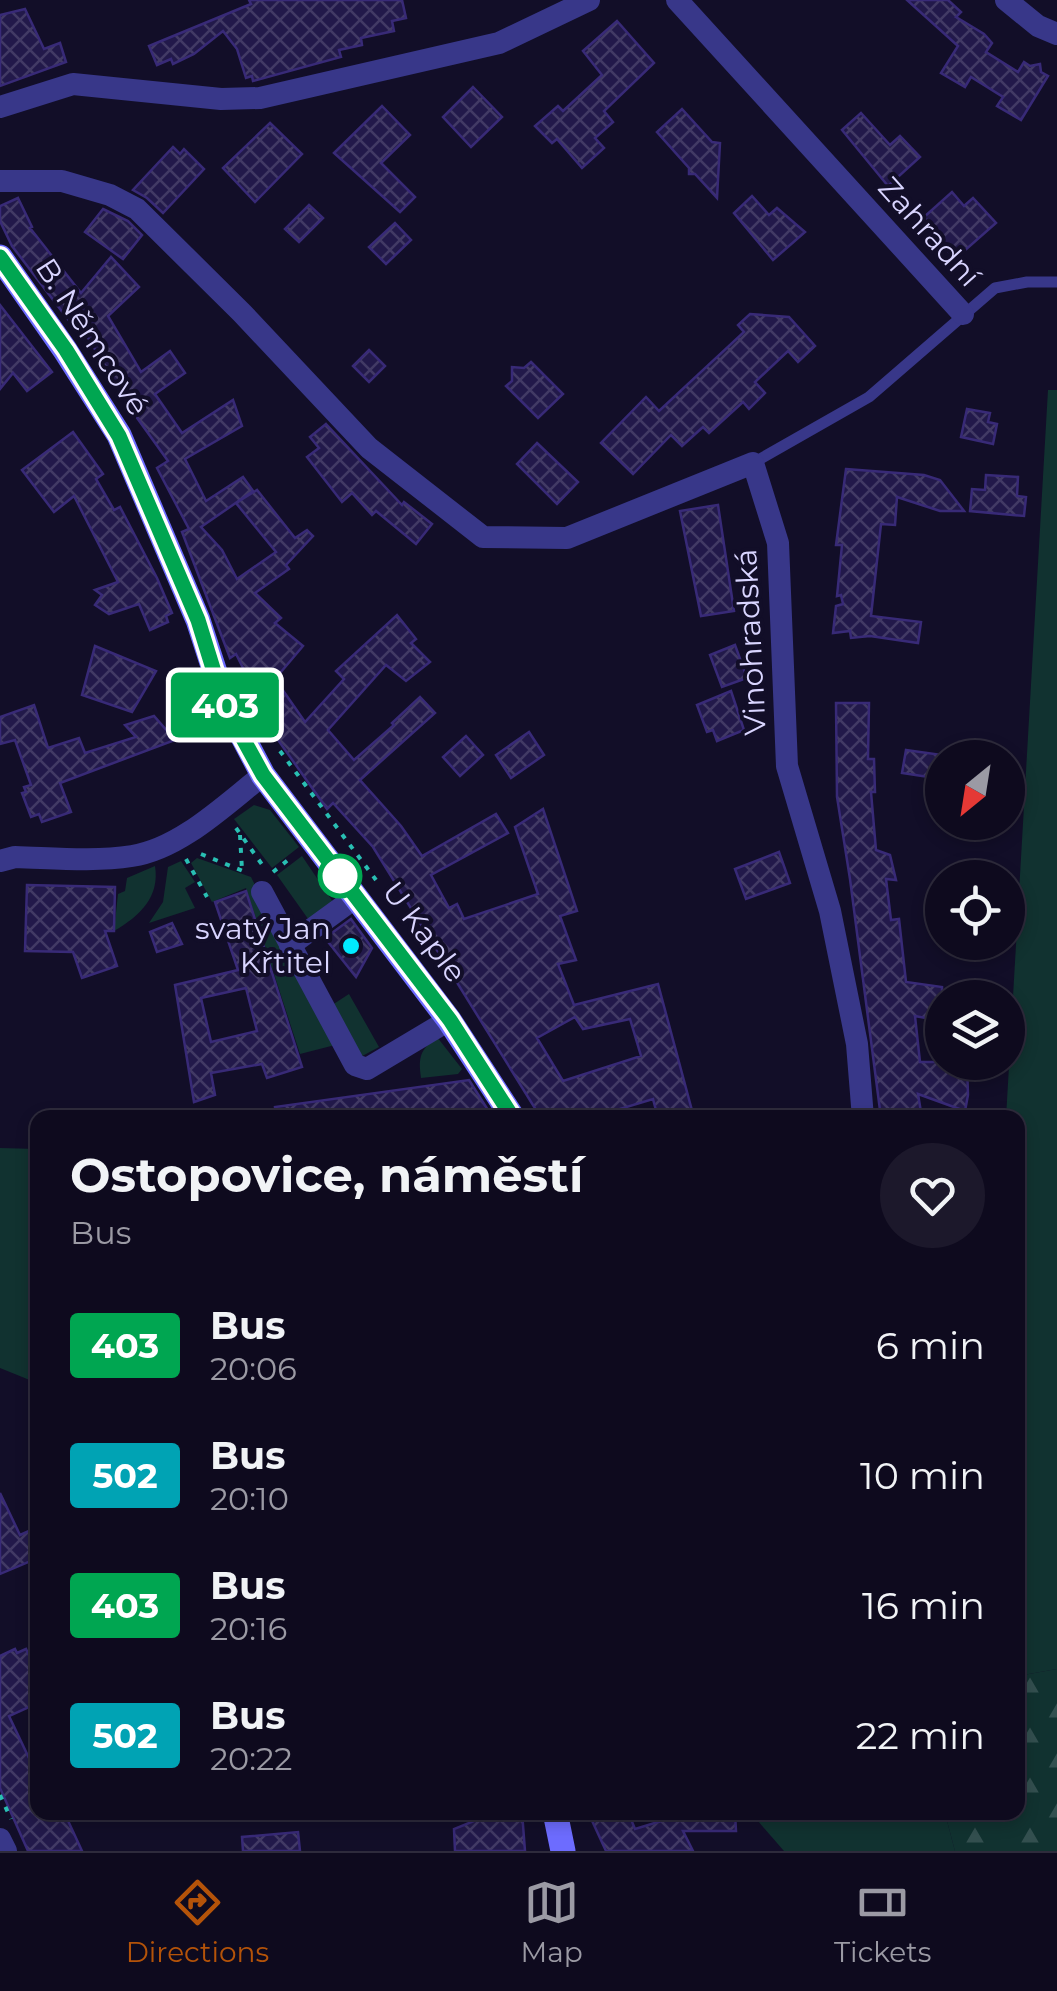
<!DOCTYPE html>
<meta charset="utf-8">
<style>
:root{--surface:#0e0a1e;--page:#1c182b;--text:#f1f3f6;--muted:#9b9aa4;--line:#2e2b3c;--accent:#b45309}
body{margin:0;font-family:Montserrat,sans-serif;background:var(--page);color:var(--text);height:100vh;display:flex;flex-direction:column;font-size:38px;white-space:nowrap}
*{box-sizing:border-box;margin:0}
p{font-size:32px;color:var(--muted)}
.icon{flex:none;width:55px;height:55px;fill:none;stroke:currentColor;stroke-width:2;stroke-linecap:round;stroke-linejoin:round}
.map{position:relative;flex:1;overflow:hidden}
.side{position:absolute;left:30px;top:1110px;width:995px;height:710px;display:flex;flex-direction:column;background:var(--surface);border-radius:20px;box-shadow:0 5px 15px #0003,0 0 0 2px var(--line)}
.side>*{flex:none}
.badge{padding:0 20px;border-radius:8px;font-size:35px;line-height:65px}
.needle{width:65px;rotate:210deg}
.buttons{position:absolute;left:925px;top:740px;display:grid;gap:20px}
.buttons a{display:grid;place-items:center;width:100px;height:100px;border-radius:50%;background:var(--surface);box-shadow:0 5px 15px #0003,0 0 0 2px var(--line);font-size:50px}
.map>.badge{position:absolute;translate:-50% -50%;box-shadow:0 0 0 5px #fff}
.round{display:grid;place-items:center;flex:none;width:105px;height:105px;border-radius:52px;background:var(--page)}
.summary{display:flex;align-items:center;justify-content:space-between;height:170px;padding:0 40px}
h1{font-size:48px;font-weight:700;line-height:75px}
ul{padding:0;list-style:none}
li{display:flex;align-items:center;gap:30px;height:130px;padding:0 40px}
li div{flex:1}
li b{display:block;font-size:38px}
li em{font-style:normal}
li .badge{min-width:110px;font-weight:700;text-align:center}
.dock{display:flex;justify-content:space-around;align-items:center;height:140px;border-top:2px solid var(--line);background:var(--surface);font-size:28px;color:var(--muted)}
.dock a{display:grid;justify-items:center;gap:5px}
.dock .current{color:var(--accent)}
.map>svg:first-child{display:block}
.green{fill:#113230}
.forest{fill:url(#forest-firs)}
.building{fill:url(#building-cross-hatch);stroke:#382a77;stroke-width:2.5;fill-rule:evenodd}
.lines{fill:none;stroke-linecap:round;stroke-linejoin:round}
.path{stroke:#29bfb3;stroke-width:4;stroke-dasharray:5 8;stroke-linecap:butt}
.lane{stroke:#383789;stroke-width:11}
.street{stroke:#383789;stroke-width:22}
.secondary{stroke:#6d6cff;stroke-width:25}
.line-casing{stroke:#fff;stroke-width:22}
.line{stroke:#00a651;stroke-width:15}
.stop-dot{fill:#fff;stroke:#00a651;stroke-width:5}
.poi-dot{fill:#01ebff;stroke:#120e28;stroke-width:4}
.labels{text-anchor:middle;stroke-width:8;stroke-linejoin:round;paint-order:stroke}
.street-label{font-size:30px;fill:#d9d5ff;stroke:#120e28}
.poi-label{font-size:30px;fill:#d9d5ff;stroke:#120e28;text-anchor:end}
</style>
<div class="map">
<svg width="1057" height="1851" viewBox="0 0 1057 1851">
<defs>
<pattern id="forest-firs" width="22" height="20" patternUnits="userSpaceOnUse" patternTransform="scale(2.5)"><rect width="22" height="20" fill="#113230"/><path d="M5 1l3.5 6h-7zM16 11l3.5 6h-7z" fill="#334f4f"/></pattern>
<pattern id="building-cross-hatch" width="8" height="8" patternUnits="userSpaceOnUse" patternTransform="scale(2.5)"><rect width="8" height="8" fill="#22194a"/><path d="M0 0l8 8M0 8l8-8" fill="none" stroke="#423a65"/></pattern>
</defs>
<rect width="100%" height="100%" fill="#120e28"/>
<g class="green">
<path d="M 1048,390 L 1057,390 L 1057,1669 L 1018,1676 L 1018,1118 L 1006,1118 Z"/>
<path d="M 254,805 L 270,810 L 299,847 L 272,868 L 234,819 Z"/>
<path d="M 302,856 L 335,905 L 311,923 L 277,875 Z"/>
<path d="M 197,858 L 251,877 L 335,1045 L 300,1054 L 246,888 L 212,902 L 191,863 Z"/>
<path d="M 181,861 L 195,882 L 185,888 L 195,908 L 149,923 L 163,902 L 168,867 Z"/>
<path d="M 155,866 C 160,897 140,916 114,931 L 118,894 L 125,891 L 127,878 Z"/>
<path d="M 349,994 L 379,1047 L 353,1061 L 326,1009 Z"/>
<path d="M 437,1037 L 462,1069 L 458,1074 L 421,1078 C 418,1057 420,1050 437,1037 Z"/>
<path d="M 0,1148 L 37,1149 L 37,1383 L 0,1368 Z"/>
<path d="M 751,1813 L 945,1813 L 955,1851 L 784,1851 Z"/>
</g>
<path class="forest" d="M 1057,1669 L 1057,1851 L 955,1851 L 945,1813 L 1018,1812 L 1018,1676 Z"/>
<g class="building">
<path d="M 249,0 L 402,0 L 406,18 L 392,21 L 394,31 L 361,38 L 362,45 L 339,50 L 341,57 L 253,81 L 252,76 L 246,78 L 237,49 L 223,31 L 194,54 L 173,64 L 171,59 L 157,65 L 149,46 L 251,4 Z"/>
<path d="M 907,0 L 948,0 L 961,12 L 956,17 L 984,34 L 992,43 L 986,52 L 1018,72 L 1024,62 L 1030,66 L 1040,64 L 1041,72 L 1048,76 L 1021,120 L 997,106 L 1003,97 L 971,77 L 965,87 L 941,73 L 958,46 Z"/>
<path d="M 25,9 L 44,49 L 60,43 L 66,62 L 0,86 L 0,15 Z"/>
<path d="M 617,21 L 654,63 L 604,111 L 613,122 L 595,138 L 604,148 L 582,168 L 557,139 L 552,143 L 535,126 L 558,106 L 563,111 L 602,75 L 583,51 Z"/>
<path d="M 473,87 L 502,117 L 471,147 L 443,117 Z"/>
<path d="M 382,106 L 410,135 L 381,163 L 415,197 L 400,212 L 334,153 Z"/>
<path d="M 682,109 L 712,142 L 720,143 L 717,198 L 695,174 L 689,174 L 689,168 L 657,132 Z"/>
<path d="M 861,113 L 890,145 L 900,136 L 920,157 L 888,186 L 842,130 Z"/>
<path d="M 270,123 L 302,154 L 255,202 L 223,168 Z"/>
<path d="M 173,147 L 180,154 L 184,149 L 204,169 L 163,213 L 147,198 L 133,190 Z"/>
<path d="M 952,192 L 964,206 L 973,198 L 996,223 L 955,259 L 930,231 L 931,224 L 924,217 Z"/>
<path d="M 752,196 L 769,215 L 777,208 L 805,232 L 773,260 L 734,213 Z"/>
<path d="M 18,198 L 32,227 L 30,228 L 81,293 L 111,257 L 139,287 L 108,316 L 141,372 L 170,351 L 185,373 L 155,394 L 182,433 L 233,400 L 242,426 L 185,459 L 206,501 L 243,477 L 253,491 L 201,527 L 222,550 L 237,579 L 276,552 L 236,503 L 257,490 L 295,538 L 307,530 L 313,536 L 286,565 L 289,569 L 255,593 L 281,618 L 275,623 L 303,646 L 275,679 L 305,722 L 344,679 L 336,671 L 397,615 L 416,639 L 411,643 L 430,662 L 406,681 L 386,665 L 328,730 L 354,760 L 394,725 L 392,723 L 420,697 L 435,713 L 360,780 L 401,826 L 422,856 L 496,814 L 508,833 L 431,875 L 449,908 L 457,904 L 464,919 L 538,894 L 515,827 L 543,809 L 577,911 L 560,916 L 576,960 L 558,964 L 574,1005 L 658,984 L 694,1118 L 658,1118 L 653,1099 L 590,1118 L 541,1118 L 373,847 L 333,803 L 327,809 L 249,699 L 256,694 L 236,654 L 230,658 L 182,532 L 189,529 L 157,468 L 168,461 L 130,408 L 87,336 L 83,339 L 12,246 L 0,221 L 0,206 ZM 575,1017 L 583,1029 L 630,1019 L 641,1056 L 563,1081 L 537,1038 Z"/>
<path d="M 309,205 L 323,218 L 299,242 L 285,229 Z"/>
<path d="M 103,209 L 128,221 L 142,235 L 123,259 L 85,232 Z"/>
<path d="M 395,223 L 411,240 L 386,264 L 369,247 Z"/>
<path d="M 0,305 L 52,372 L 27,391 L 13,373 L 0,389 Z"/>
<path d="M 750,314 L 789,317 L 815,346 L 798,362 L 788,351 L 755,382 L 765,393 L 749,409 L 743,402 L 709,433 L 703,427 L 682,446 L 671,435 L 633,474 L 601,443 L 646,397 L 659,411 L 744,332 L 738,325 Z"/>
<path d="M 369,350 L 385,366 L 369,382 L 353,366 Z"/>
<path d="M 531,362 L 563,394 L 538,418 L 506,386 L 512,381 L 512,367 L 524,368 Z"/>
<path d="M 967,409 L 990,413 L 988,422 L 997,424 L 993,444 L 961,437 Z"/>
<path d="M 326,424 L 402,505 L 404,502 L 432,524 L 416,544 L 376,511 L 372,515 L 352,493 L 342,502 L 307,457 L 319,448 L 310,437 Z"/>
<path d="M 73,432 L 103,474 L 96,479 L 114,510 L 120,507 L 157,578 L 172,613 L 166,616 L 168,622 L 150,630 L 139,604 L 109,614 L 95,605 L 102,595 L 95,590 L 118,582 L 74,496 L 54,512 L 22,470 Z"/>
<path d="M 537,443 L 578,482 L 557,504 L 517,464 Z"/>
<path d="M 846,469 L 924,475 L 940,480 L 964,511 L 940,511 L 897,497 L 895,525 L 881,524 L 871,616 L 921,622 L 918,643 L 870,636 L 851,638 L 850,631 L 833,633 L 836,606 L 843,604 L 841,595 L 837,596 L 842,545 L 836,545 Z"/>
<path d="M 986,475 L 1018,477 L 1017,496 L 1026,497 L 1024,516 L 970,511 L 972,489 L 985,490 Z"/>
<path d="M 718,505 L 734,611 L 701,616 L 680,511 Z"/>
<path d="M 735,645 L 747,678 L 722,687 L 710,655 Z"/>
<path d="M 95,646 L 156,671 L 132,712 L 82,695 Z"/>
<path d="M 731,691 L 744,730 L 717,741 L 713,730 L 707,732 L 697,705 Z"/>
<path d="M 836,703 L 869,703 L 868,759 L 874,759 L 875,792 L 871,792 L 876,850 L 890,855 L 896,880 L 886,879 L 891,920 L 899,919 L 906,982 L 942,987 L 942,1021 L 915,1016 L 920,1062 L 967,1062 L 968,1095 L 965,1111 L 918,1094 L 922,1118 L 881,1118 L 850,879 L 837,797 Z"/>
<path d="M 34,705 L 48,748 L 79,738 L 85,753 L 136,737 L 125,725 L 154,716 L 175,740 L 60,783 L 71,812 L 42,822 L 39,814 L 31,817 L 22,793 L 26,792 L 24,787 L 31,785 L 15,740 L 0,744 L 0,717 Z"/>
<path d="M 529,732 L 544,755 L 511,778 L 496,755 Z"/>
<path d="M 466,736 L 483,755 L 460,776 L 443,757 Z"/>
<path d="M 906,750 L 942,755 L 942,779 L 902,773 Z"/>
<path d="M 779,852 L 790,883 L 746,899 L 735,869 Z"/>
<path d="M 27,885 L 115,887 L 114,931 L 105,931 L 117,966 L 82,978 L 73,952 L 25,951 Z"/>
<path d="M 246,891 L 302,1067 L 267,1078 L 262,1064 L 211,1073 L 215,1095 L 194,1102 L 175,985 L 238,970 L 215,902 ZM 246,988 L 257,1031 L 211,1042 L 201,998 Z"/>
<path d="M 351,919 L 372,948 L 356,977 L 325,938 Z"/>
<path d="M 172,923 L 182,944 L 157,952 L 150,932 Z"/>
<path d="M 469,1080 L 493,1118 L 276,1118 L 275,1107 Z"/>
<path d="M 0,1493 L 20,1535 L 38,1527 L 38,1558 L 0,1574 Z"/>
<path d="M 15,1649 L 17,1653 L 26,1649 L 38,1675 L 38,1703 L 9,1716 L 38,1777 L 38,1812 L 64,1812 L 82,1851 L 28,1851 L 0,1788 L 0,1656 Z"/>
<path d="M 496,1812 L 522,1812 L 525,1851 L 455,1851 L 454,1829 Z"/>
<path d="M 588,1812 L 628,1812 L 635,1829 L 671,1818 L 671,1812 L 735,1812 L 736,1831 L 683,1831 L 693,1851 L 606,1851 Z"/>
<path d="M 298,1832 L 300,1851 L 243,1851 L 242,1837 Z"/>
</g>
<g class="lines">
<g class="path">
<path d="M 280,751 L 376,880"/>
<path d="M 236,828 L 266,870"/>
<path d="M 240,835 L 242,870"/>
<path d="M 201,854 L 248,873"/>
<path d="M 186,859 L 207,897"/>
<path d="M 273,872 L 293,856"/>
<path d="M 0,1795 L 11,1819"/>
<path d="M 339,1817 L 339,1823"/>
</g>
<path class="lane" d="M 753,463 L 869,397 L 995,288 L 1027,282 L 1057,282"/>
<g class="street">
<path d="M 677,0 L 963,314"/>
<path d="M 1006,0 L 1038,26 L 1057,34"/>
<path d="M 0,107 L 73,84 L 221,99 L 260,98 L 499,43 L 589,0"/>
<path d="M 0,181 L 62,181 L 110,195 L 137,209 L 242,313 L 369,448 L 483,537 L 567,538 L 753,463 L 778,543 L 787,766 L 830,911 L 857,1044 L 863,1118"/>
<path d="M 0,861 L 15,857 C 53,858 94,862 132,856 C 180,849 226,804 263,775"/>
<path d="M 262,892 L 355,1065 L 367,1069 L 449,1020"/>
<path d="M 290,945 L 345,905"/>
<path d="M 0,1839 L 6,1851"/>
</g>
<g class="secondary">
<path d="M 0,257 L 65,350 L 119,435 L 198,620 L 225,703 L 263,775 L 449,1020 L 513,1118"/>
<path d="M 555,1812 L 563,1851"/>
</g>
</g>
<g class="lines">
<g class="line-casing">
<path id="line" d="M 0,257 L 66,350 L 119,436 L 198,620 L 224,704 L 263,775 L 450,1020 L 513,1118"/>
</g>
<use href="#line" class="line"/>
</g>
<circle class="stop-dot" cx="340" cy="876" r="20"/>
<circle class="poi-dot" cx="351" cy="946" r="10"/>
<g class="labels">
<g class="street-label">
<text transform="translate(929 232) rotate(48)" y="10">Zahradní</text>
<text transform="translate(92 337) rotate(57)" y="10">B. Němcové</text>
<text transform="translate(751 642) rotate(-93)" y="10">Vinohradská</text>
<text transform="translate(424 932) rotate(53)" y="10">U Kaple</text>
</g>
<g class="poi-label">
<text x="331" y="939">svatý Jan<tspan x="331" dy="34">Křtitel</tspan></text>
</g>
</g>
</svg>
<div class="buttons">
<a><svg class="needle" viewBox="-14 -14 28 28"><path d="M0-13l5 13h-10z" fill="#e53935"/><path d="M0 13l5-13h-10z" fill="#9b9aa4"/></svg></a>
<a><svg class="icon" aria-label="locate" viewBox="0 0 24 24"><circle cx="12" cy="12" r="6"/><path d="M12 2v4M12 18v4M2 12h4M18 12h4"/></svg></a>
<a><svg class="icon" aria-label="layers" viewBox="0 0 24 24"><path d="M12 4l9 5-9 5-9-5zM3 14l9 5 9-5"/></svg></a>
</div>
<b class="badge" style="left:225px;top:705px;background:#00a651;color:#fff">403</b>
<section class="side">
<div class="summary"><div><h1>Ostopovice, náměstí</h1><p>Bus</p></div><a class="round"><svg class="icon" aria-label="heart" viewBox="0 0 24 24"><path d="M12 20l-8-8c-3-5 5-10 8-4 3-6 11-1 8 4z"/></svg></a></div>
<ul>
<li><span class="badge" style="background:#00a651;color:#fff">403</span><div><b>Bus</b><p>20:06</p></div><em>6 min</em></li>
<li><span class="badge" style="background:#00a3b4;color:#fff">502</span><div><b>Bus</b><p>20:10</p></div><em>10 min</em></li>
<li><span class="badge" style="background:#00a651;color:#fff">403</span><div><b>Bus</b><p>20:16</p></div><em>16 min</em></li>
<li><span class="badge" style="background:#00a3b4;color:#fff">502</span><div><b>Bus</b><p>20:22</p></div><em>22 min</em></li>
</ul>
</section>
</div>
<nav class="dock">
<a class="current"><svg class="icon" aria-label="directions" viewBox="0 0 24 24"><path d="M12 3l9 9-9 9-9-9zM9 14v-3h6M13 9l2 2-2 2"/></svg>Directions</a>
<a><svg class="icon" aria-label="map" viewBox="0 0 24 24"><path d="M3 6l6-2 6 2 6-2v14l-6 2-6-2-6 2zM9 4v14M15 6v14"/></svg>Map</a>
<a><svg class="icon" aria-label="tickets" viewBox="0 0 24 24"><path d="M3 7h18v10H3zM15 7v10"/></svg>Tickets</a>
</nav>
